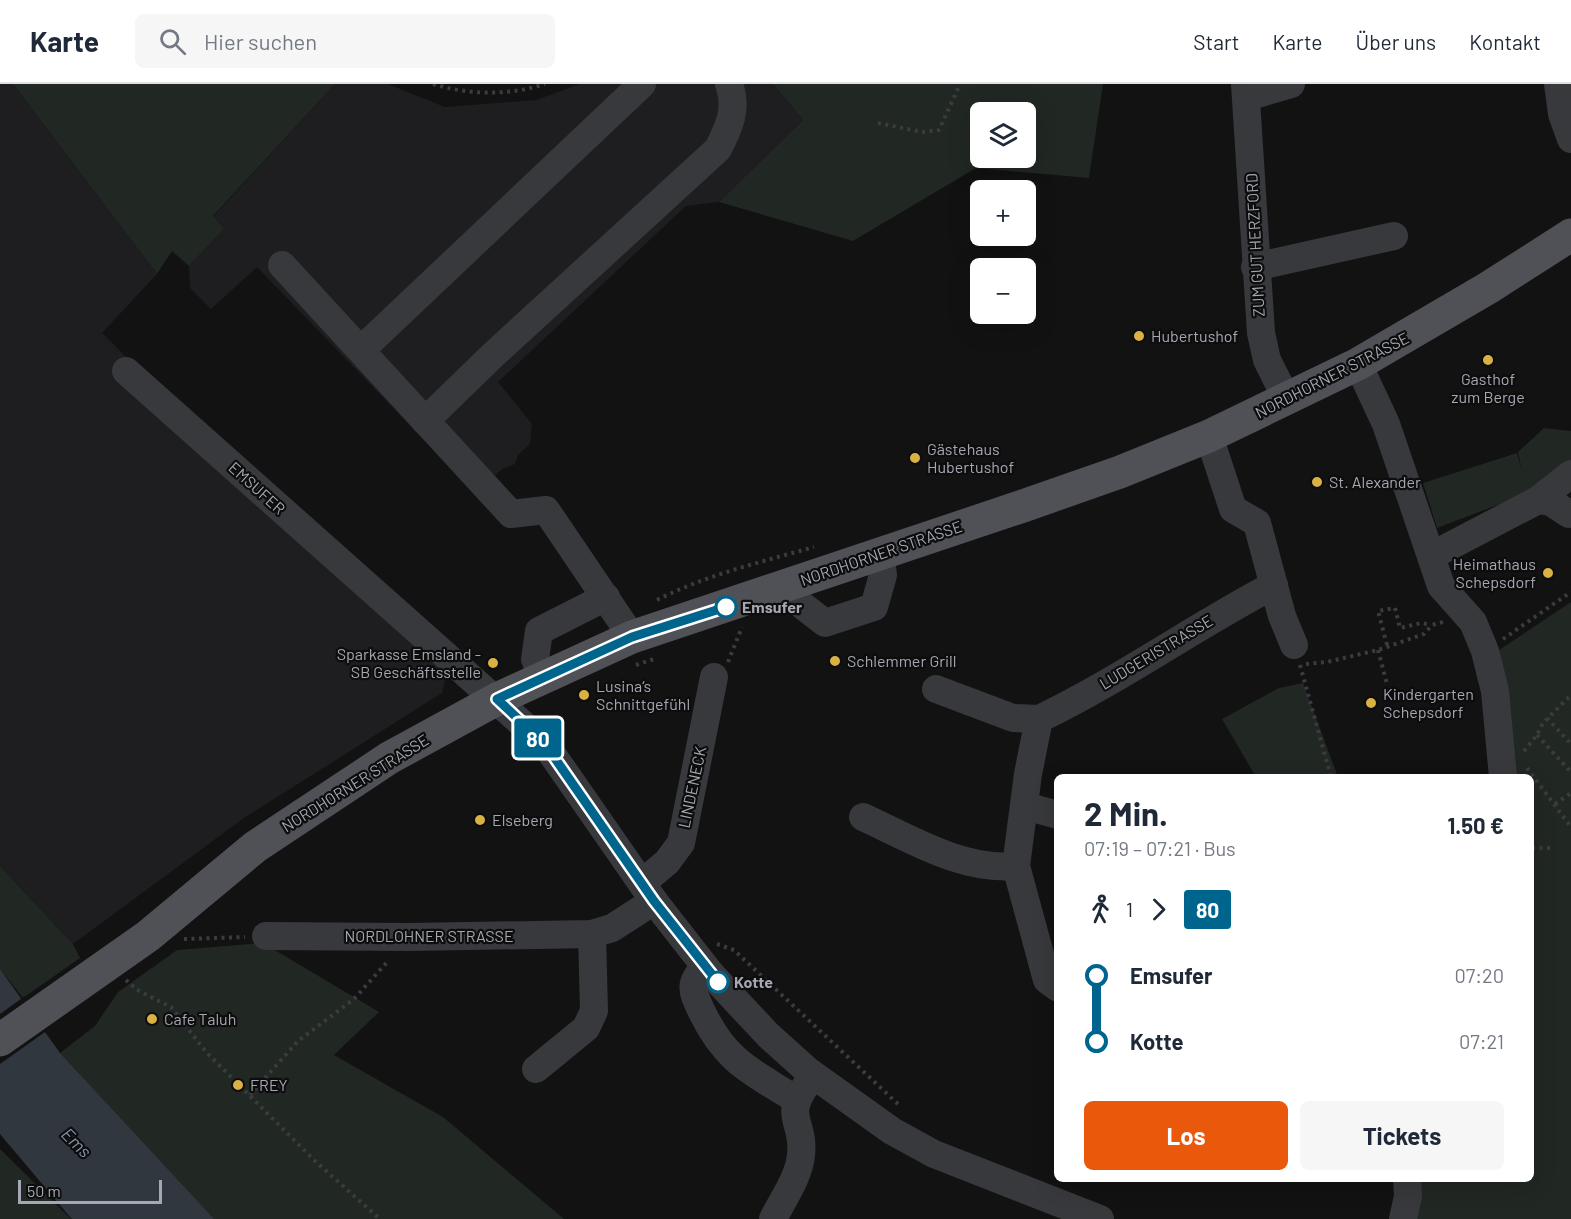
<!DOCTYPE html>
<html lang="de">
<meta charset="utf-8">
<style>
:root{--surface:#fff;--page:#f6f6f7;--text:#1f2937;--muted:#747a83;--line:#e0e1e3;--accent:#ea580c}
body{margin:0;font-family:Barlow,sans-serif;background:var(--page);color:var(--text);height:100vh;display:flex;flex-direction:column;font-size:22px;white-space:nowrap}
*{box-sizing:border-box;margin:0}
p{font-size:20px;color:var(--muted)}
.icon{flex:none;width:33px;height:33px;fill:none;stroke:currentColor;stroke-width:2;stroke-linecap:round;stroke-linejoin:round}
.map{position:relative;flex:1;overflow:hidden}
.side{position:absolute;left:1054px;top:690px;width:480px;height:408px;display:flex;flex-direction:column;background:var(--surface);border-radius:9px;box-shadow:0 6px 24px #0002}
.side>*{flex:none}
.badge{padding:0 12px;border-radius:4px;font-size:21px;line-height:39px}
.tools{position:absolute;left:970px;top:18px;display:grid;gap:12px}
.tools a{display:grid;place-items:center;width:66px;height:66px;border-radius:9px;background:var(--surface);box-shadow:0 6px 24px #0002;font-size:30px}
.scale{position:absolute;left:18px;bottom:15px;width:144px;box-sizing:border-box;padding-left:6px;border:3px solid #a5a8b2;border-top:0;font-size:16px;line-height:21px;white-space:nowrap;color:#a5a8b2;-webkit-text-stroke:4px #0d0d0e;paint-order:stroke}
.map>.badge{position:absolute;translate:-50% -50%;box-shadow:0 0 0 3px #fff}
.legs{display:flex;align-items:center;gap:9px;height:66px;padding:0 30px;font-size:20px}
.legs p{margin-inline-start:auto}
.summary{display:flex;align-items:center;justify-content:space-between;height:102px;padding:0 30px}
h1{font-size:33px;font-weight:700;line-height:45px}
.primary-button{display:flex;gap:12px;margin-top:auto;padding:12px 30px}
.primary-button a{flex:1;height:69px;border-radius:9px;background:var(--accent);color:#fff;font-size:24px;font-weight:700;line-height:69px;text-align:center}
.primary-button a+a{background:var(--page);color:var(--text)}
ul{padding:0 30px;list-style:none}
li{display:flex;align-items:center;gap:21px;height:66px;font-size:22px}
li i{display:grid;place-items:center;width:9px;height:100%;margin:0 8px;background:currentColor}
li i::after{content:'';width:15px;height:15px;margin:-8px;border:4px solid;border-radius:50%;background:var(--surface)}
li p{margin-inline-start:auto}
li:first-child i{background:linear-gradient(#0000 50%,currentColor 0)}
li:last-child i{background:linear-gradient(currentColor 50%,#0000 0)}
header{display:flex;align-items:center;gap:36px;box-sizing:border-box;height:84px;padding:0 30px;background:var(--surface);border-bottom:2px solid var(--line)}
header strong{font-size:28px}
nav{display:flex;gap:33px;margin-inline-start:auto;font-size:21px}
.search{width:420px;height:54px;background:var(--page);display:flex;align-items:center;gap:15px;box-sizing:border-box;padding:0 21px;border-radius:9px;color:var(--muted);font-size:22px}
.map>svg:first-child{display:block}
.built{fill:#1e1e20}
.green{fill:#212722;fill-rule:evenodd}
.water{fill:#31373e}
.pier{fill:#121213}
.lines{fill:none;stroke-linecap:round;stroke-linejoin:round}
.path{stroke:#3b3c40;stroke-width:4;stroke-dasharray:3 4.5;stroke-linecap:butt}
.minor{stroke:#38393c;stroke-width:28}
.major{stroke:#505156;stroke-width:33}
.line-1-casing{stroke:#fff;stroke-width:14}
.line-1{stroke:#00658d;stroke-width:9}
.poi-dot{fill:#dab143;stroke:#0d0d0e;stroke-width:2}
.stop-1-dot{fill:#fff;stroke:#00658d;stroke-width:3}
.labels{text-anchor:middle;stroke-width:4.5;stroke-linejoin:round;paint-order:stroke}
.street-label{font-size:16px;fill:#a5a8b2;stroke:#0d0d0e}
.poi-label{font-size:16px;fill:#a5a8b2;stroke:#0d0d0e;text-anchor:start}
.stop-label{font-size:16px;font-weight:bold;fill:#a5a8b2;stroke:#0d0d0e;text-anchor:start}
.water-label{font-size:18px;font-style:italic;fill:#8093a9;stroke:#0d0d0e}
</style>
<header>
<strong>Karte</strong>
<div class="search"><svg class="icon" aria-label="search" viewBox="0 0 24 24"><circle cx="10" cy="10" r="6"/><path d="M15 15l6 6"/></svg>Hier suchen</div>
<nav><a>Start</a><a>Karte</a><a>Über uns</a><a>Kontakt</a></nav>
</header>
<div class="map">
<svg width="1571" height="1135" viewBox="0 0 1571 1135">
<rect width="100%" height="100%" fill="#121213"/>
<g class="built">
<path d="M 0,0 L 13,0 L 157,190 L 102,249 L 446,591 L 442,609 L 244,734 L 73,860 L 0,782 Z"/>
<path d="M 335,0 L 388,0 L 445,23 L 536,16 L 580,0 L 773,0 L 803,36 L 719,118 L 686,122 L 498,298 L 532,340 L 530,360 L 518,371 L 515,380 L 502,385 L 476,410 L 257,183 L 211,225 L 190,204 L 189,182 L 224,145 L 213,133 Z"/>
</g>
<g class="green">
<path d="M 13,0 L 335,0 L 213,132 L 224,145 L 189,182 L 172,167 L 157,190 Z"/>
<path d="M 773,0 L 1103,0 L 1089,94 L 976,84 L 853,157 L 719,118 L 803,36 ZM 981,28 L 1026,28 L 1026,74 L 981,74 Z"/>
<path d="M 1544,344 L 1571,347 L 1571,393 L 1437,444 L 1423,399 L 1517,369 L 1522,387 L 1518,368 Z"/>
<path d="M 1571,518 L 1571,1135 L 1398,1135 L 1399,1095 L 1532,1095 L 1532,693 L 1496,693 L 1490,572 Z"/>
<path d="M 1303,599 L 1338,693 L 1256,693 L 1222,635 L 1279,604 Z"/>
<path d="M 0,782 L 73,860 L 80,874 L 23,914 L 0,885 Z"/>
<path d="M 263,859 L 379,928 L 334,971 L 443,1033 L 564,1135 L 214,1135 L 208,1130 L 60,969 L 95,942 L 118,908 L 177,866 Z"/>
<path d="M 0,1065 L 71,1135 L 0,1135 Z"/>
</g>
<path class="water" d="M 0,885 L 60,969 L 214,1135 L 72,1135 L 70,1133 L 0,1050 Z"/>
<path class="pier" d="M 25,912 L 48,946 L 0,980 L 0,930 Z"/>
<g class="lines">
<g class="path">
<path d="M 433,0 C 469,11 508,12 545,0"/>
<path d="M 878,39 L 922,48 L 939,46 L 960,0"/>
<path d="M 657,516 C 706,491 761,478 814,463"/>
<path d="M 1503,555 L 1571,508"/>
<path d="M 1387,561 L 1378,527 L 1395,524 L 1400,544 L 1421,539 L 1431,541"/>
<path d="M 1378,566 L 1387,600"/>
<path d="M 728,578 L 742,543"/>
<path d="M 1306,580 L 1327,578 L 1378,566 L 1424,550 L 1432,541 L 1443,538"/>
<path d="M 636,581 L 657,574"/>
<path d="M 1300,581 L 1331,693"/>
<path d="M 1547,634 L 1571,660"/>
<path d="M 1537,651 L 1571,688"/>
<path d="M 1524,667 L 1537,651 L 1543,639 L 1571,611"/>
<path d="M 1527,684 L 1571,743"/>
<path d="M 1555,720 L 1571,709"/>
<path d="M 1532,764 L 1551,764"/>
<path d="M 184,855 L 245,853"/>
<path d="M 717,860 L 734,866 L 899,1021"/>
<path d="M 126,896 L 137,906 L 171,923 L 206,968 L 316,1078 L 380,1135"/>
<path d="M 250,1011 L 298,957 L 354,915 L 389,876"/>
</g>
<g class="minor">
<path d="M 1245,0 L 1261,249 L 1267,276 L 1287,316"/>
<path d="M 1558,0 L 1562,30 L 1571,55"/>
<path d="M 1247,13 L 1291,0"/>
<path d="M 282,181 L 511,430 L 546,426 L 632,553"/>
<path d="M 1255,183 L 1394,152"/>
<path d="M 361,266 L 642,0"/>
<path d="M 1358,280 L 1386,340 L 1441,502 L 1473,538 L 1485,567 L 1495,607 L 1503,693"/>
<path d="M 126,287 L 545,660 L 654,817 L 711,890 L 768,951 L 808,987 L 892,1047 L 934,1070 L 1100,1135"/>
<path d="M 425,337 L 493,271 L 718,65 C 729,43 738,25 729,0"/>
<path d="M 1209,352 L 1233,425 L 1257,439 L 1282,532 L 1294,561"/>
<path d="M 1538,416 L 1551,418 L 1569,430"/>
<path d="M 1431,472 L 1538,416 L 1571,390"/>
<path d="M 780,504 L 825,539 L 874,523 L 883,491 L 880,468"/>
<path d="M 542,593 L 535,575 L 539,547 L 606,513"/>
<path d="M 936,605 L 1013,634 L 1039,635"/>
<path d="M 1025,722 L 1058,731"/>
<path d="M 863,733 C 911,755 962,787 1016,782"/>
<path d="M 642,799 L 667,778 L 681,759 L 714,593"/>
<path d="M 266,852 L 410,853 L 592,850 L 612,844 L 654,817"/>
<path d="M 705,883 C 688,900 692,907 702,928 C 726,978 751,987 795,1015"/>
<path d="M 1058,904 L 1047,896 L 1016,782 L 1028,690 L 1039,635 C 1120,596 1194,543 1274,501"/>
<path d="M 536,985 L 586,944 L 594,927 L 592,850"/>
<path d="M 773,1135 C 783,1115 799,1093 801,1071 C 805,1037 782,1034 807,1000"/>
<path d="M 1403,1135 L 1408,1112 L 1407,1095"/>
</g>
<path class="major" d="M 0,956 L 148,852 L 255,763 L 389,674 L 497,615 L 632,553 L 1023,422 L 1120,388 L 1209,352 L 1358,280 L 1488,204 L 1571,151"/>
</g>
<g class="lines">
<g class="line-1-casing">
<path id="line-1" d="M 718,898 L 654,817 L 545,660 L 497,615 L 632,553 L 726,523"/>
</g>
<use href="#line-1" class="line-1"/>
</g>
<g class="poi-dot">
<circle cx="1139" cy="252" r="6"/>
<circle cx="1488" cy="276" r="6"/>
<circle cx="915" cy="374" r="6"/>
<circle cx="1317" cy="398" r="6"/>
<circle cx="1548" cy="489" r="6"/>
<circle cx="835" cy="577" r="6"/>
<circle cx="493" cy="579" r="6"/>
<circle cx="584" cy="611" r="6"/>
<circle cx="1371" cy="619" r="6"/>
<circle cx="480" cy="736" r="6"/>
<circle cx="152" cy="935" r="6"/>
<circle cx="238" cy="1001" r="6"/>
</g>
<g class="stop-1-dot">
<circle cx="726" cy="523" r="10"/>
<circle cx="718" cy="898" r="10"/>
</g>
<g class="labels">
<g class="street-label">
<text transform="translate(1255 161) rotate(-93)" y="6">ZUM GUT HERZFORD</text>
<text transform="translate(1332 291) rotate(-27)" y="6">NORDHORNER STRASSE</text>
<text transform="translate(257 404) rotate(42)" y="6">EMSUFER</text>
<text transform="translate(881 469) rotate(-19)" y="6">NORDHORNER STRASSE</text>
<text transform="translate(1156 568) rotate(-31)" y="6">LUDGERISTRASSE</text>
<text transform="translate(355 699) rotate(-32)" y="6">NORDHORNER STRASSE</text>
<text transform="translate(692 703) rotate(-78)" y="6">LINDENECK</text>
<text x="429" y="858">NORDLOHNER STRASSE</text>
</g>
<g class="poi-label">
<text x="1151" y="258">Hubertushof</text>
<text x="1488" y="301" text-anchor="middle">Gasthof<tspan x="1488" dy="18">zum Berge</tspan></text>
<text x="927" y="371">Gästehaus<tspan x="927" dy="18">Hubertushof</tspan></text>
<text x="1329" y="404">St. Alexander</text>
<text x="1536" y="486" text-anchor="end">Heimathaus<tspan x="1536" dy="18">Schepsdorf</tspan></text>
<text x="481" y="576" text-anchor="end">Sparkasse Emsland -<tspan x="481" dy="18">SB Geschäftsstelle</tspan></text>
<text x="847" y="583">Schlemmer Grill</text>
<text x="596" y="608">Lusina‘s<tspan x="596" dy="18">Schnittgefühl</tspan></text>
<text x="1383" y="616">Kindergarten<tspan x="1383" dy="18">Schepsdorf</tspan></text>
<text x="492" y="742">Elseberg</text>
<text x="164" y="941">Cafe Taluh</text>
<text x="250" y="1007">FREY</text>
</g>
<g class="stop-label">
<text x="742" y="529">Emsufer</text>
<text x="734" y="904">Kotte</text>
</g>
<g class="water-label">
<text transform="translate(76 1059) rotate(45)" y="6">Ems</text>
</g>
</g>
</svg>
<div class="tools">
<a><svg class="icon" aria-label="layers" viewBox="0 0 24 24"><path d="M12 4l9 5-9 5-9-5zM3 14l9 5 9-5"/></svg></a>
<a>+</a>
<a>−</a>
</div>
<div class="scale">50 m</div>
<b class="badge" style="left:538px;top:654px;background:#00658d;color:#fff">80</b>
<section class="side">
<div class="summary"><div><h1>2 Min.</h1><p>07:19 – 07:21 · Bus</p></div><b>1.50 €</b></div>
<div class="legs"><svg class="icon" aria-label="walk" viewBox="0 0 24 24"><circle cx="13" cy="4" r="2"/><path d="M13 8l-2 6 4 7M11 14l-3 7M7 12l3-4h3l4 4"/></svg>1<svg class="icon" aria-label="forward" viewBox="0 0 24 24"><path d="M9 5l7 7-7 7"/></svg><b class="badge" style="background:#00658d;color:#fff">80</b></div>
<ul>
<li><i style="color:#00658d"></i><b>Emsufer</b><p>07:20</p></li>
<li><i style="color:#00658d"></i><b>Kotte</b><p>07:21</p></li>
</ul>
<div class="primary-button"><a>Los</a><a>Tickets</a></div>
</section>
</div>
